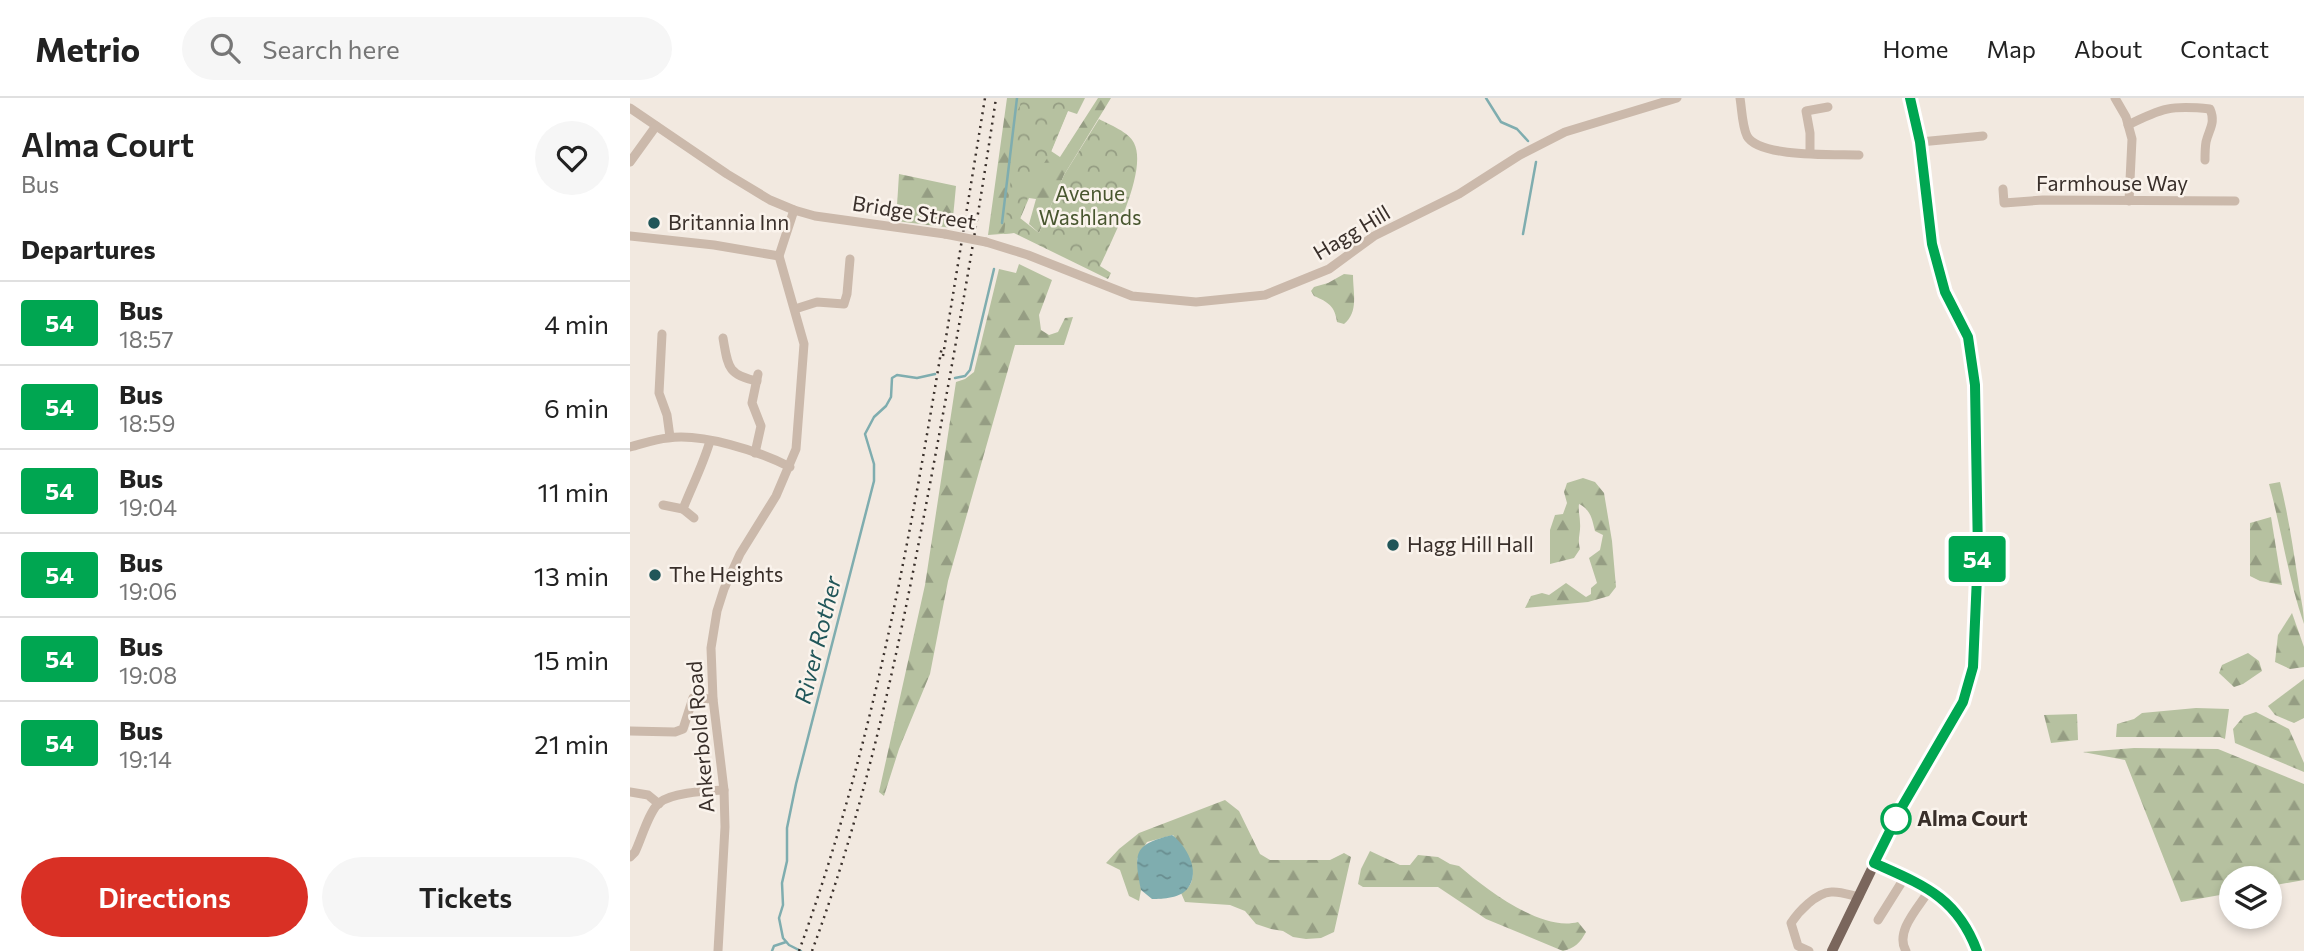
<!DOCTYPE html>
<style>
:root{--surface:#fff;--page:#f6f6f6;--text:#222;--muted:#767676;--line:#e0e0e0;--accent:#d93025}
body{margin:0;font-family:Commissioner,sans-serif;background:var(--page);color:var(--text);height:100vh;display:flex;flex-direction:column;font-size:26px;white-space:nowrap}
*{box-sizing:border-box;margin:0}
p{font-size:23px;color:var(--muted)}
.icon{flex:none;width:38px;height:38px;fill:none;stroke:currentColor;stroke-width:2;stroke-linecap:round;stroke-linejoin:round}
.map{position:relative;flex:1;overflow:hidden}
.panel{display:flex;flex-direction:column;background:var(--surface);width:630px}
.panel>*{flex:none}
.badge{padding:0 14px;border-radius:5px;font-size:24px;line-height:46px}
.fabs{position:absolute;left:1589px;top:768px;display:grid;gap:14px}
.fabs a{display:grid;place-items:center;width:63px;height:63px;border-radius:50%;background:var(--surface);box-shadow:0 4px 10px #0003;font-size:35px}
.map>.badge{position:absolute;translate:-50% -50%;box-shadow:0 0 0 4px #fff}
h2{padding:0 21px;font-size:26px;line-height:63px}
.round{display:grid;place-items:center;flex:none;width:74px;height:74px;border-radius:37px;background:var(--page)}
.head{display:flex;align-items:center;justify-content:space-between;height:119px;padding:0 21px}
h1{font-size:33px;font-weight:600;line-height:52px}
.cta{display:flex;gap:14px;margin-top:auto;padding:14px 21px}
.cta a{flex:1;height:80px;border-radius:42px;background:var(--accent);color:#fff;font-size:28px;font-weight:600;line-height:80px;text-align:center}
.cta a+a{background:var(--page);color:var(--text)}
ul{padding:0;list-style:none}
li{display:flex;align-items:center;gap:21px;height:84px;padding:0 21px;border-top:2px solid var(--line)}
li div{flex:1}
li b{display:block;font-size:26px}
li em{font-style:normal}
li .badge{min-width:77px;font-weight:700;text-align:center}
header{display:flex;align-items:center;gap:42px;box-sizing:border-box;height:98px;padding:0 35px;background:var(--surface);border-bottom:2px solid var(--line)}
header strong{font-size:33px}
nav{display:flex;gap:38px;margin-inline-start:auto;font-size:24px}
.search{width:490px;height:63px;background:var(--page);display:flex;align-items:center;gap:18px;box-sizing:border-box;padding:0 24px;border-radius:38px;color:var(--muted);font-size:26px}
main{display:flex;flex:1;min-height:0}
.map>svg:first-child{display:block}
.forest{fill:url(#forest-firs)}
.park{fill:url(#park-crowns)}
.water{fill:url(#water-ripples)}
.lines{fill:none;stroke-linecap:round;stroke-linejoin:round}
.stream{stroke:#7fadaf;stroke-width:2.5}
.minor{stroke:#cbb9ab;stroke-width:9}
.major{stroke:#7a665c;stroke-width:10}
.rail{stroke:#392f2a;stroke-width:2.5;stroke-dasharray:2 5;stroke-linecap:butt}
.minor-bridge{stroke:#cbb9ab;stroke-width:9}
.line-casing{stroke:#fff;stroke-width:16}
.line{stroke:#00a651;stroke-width:10}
.poi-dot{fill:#215659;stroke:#faf3ec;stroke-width:2.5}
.stop-dot{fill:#fff;stroke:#00a651;stroke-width:3.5}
.labels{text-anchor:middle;stroke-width:5;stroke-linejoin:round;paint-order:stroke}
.street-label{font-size:21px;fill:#392f2a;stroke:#faf3ec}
.park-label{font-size:21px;fill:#48562f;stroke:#faf3ec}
.poi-label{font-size:21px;fill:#392f2a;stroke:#faf3ec;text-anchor:start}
.stop-label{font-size:21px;font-weight:bold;fill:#392f2a;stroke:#faf3ec;text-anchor:start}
.water-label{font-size:23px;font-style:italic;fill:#215659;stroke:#faf3ec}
</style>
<header>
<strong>Metrio</strong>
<div class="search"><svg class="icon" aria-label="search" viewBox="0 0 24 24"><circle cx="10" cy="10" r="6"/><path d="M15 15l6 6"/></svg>Search here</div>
<nav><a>Home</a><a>Map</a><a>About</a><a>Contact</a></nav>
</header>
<main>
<section class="panel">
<div class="head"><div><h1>Alma Court</h1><p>Bus</p></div><a class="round"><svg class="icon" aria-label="heart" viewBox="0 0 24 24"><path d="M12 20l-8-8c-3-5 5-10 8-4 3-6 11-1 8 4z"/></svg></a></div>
<h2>Departures</h2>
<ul>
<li><span class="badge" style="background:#00a651;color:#fff">54</span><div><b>Bus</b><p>18:57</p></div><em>4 min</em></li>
<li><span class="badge" style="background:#00a651;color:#fff">54</span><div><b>Bus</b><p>18:59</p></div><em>6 min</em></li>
<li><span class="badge" style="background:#00a651;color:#fff">54</span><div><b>Bus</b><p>19:04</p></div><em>11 min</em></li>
<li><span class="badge" style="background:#00a651;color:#fff">54</span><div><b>Bus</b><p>19:06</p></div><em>13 min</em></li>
<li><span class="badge" style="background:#00a651;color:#fff">54</span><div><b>Bus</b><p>19:08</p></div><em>15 min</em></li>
<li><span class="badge" style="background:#00a651;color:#fff">54</span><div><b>Bus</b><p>19:14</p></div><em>21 min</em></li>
</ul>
<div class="cta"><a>Directions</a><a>Tickets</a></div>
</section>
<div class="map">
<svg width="1674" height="853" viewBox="0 0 1674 853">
<defs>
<pattern id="forest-firs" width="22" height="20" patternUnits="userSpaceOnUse" patternTransform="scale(1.75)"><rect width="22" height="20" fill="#b6c1a0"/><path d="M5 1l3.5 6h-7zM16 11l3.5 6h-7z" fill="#959d83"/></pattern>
<pattern id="park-crowns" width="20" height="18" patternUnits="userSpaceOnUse" patternTransform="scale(1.75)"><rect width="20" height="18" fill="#b6c1a0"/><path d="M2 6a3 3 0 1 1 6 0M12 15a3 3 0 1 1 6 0" fill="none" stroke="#959d83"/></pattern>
<pattern id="water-ripples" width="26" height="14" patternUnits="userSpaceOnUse" patternTransform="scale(1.75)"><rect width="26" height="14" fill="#7fadaf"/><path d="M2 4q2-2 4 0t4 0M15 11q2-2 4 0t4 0" fill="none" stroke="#698d8f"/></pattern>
</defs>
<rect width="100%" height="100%" fill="#f2e9e0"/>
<g class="forest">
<path d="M 377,0 L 408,0 L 438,12 L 421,53 L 430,59 L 468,0 L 481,0 L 434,77 L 409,135 L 399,126 L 406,101 L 399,100 L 384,135 L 358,137 Z"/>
<path d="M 269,76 L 326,88 L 322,130 L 266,123 Z"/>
<path d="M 389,166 L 422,182 L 409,217 L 411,232 L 419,237 L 428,234 L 435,220 L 443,219 L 434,247 L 385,247 L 318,483 L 300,576 L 269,651 L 254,698 L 249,694 L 295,487 L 326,284 L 335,281 L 344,274 L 369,171 L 386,175 Z"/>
<path d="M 714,176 L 723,177 C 723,195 729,214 714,226 L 707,224 C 705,208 698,204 684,198 L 681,193 L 684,189 L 698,185 Z"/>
<path d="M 953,380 L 965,384 L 974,395 L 982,443 L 986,489 L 979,498 L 958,504 L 895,510 L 901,498 L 912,495 L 919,497 L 936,485 L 956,499 L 961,496 L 961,490 L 967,485 L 959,460 L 970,452 L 973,437 L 965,433 C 962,421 961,412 949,406 C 948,413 950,418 950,425 C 951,435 947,440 950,451 L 944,460 L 920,466 L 920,432 L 925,417 L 933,416 L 937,405 L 934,394 L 937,385 Z"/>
<path d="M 1650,384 C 1658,416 1663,449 1668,482 C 1670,498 1674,511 1674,526 C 1658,481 1652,433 1639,386 Z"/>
<path d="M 1641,419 L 1652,487 L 1630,483 L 1620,478 L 1620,425 Z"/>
<path d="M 1662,515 L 1674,549 L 1674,569 L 1660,571 L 1645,564 L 1648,537 Z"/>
<path d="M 1618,555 L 1629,563 L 1632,573 L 1613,586 L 1604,589 L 1589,575 L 1592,567 Z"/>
<path d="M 1674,581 L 1674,620 L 1664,625 L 1645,617 L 1638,608 Z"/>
<path d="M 1566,610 L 1599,611 L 1595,641 L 1590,639 L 1486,639 L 1487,626 L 1504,621 L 1512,615 Z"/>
<path d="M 1626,614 L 1659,631 L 1674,665 L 1674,674 L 1605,645 L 1603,631 L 1614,618 Z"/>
<path d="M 1447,616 L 1448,642 L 1421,645 L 1414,617 Z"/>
<path d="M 1504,650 L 1588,651 L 1674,686 L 1674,782 L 1640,788 L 1640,780 L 1601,780 L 1601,795 L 1551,804 L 1495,662 L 1453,654 Z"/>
<path d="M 595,702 L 609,713 L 630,756 L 640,762 L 700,762 L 714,755 L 721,759 L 704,834 L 691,840 L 676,841 L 663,839 L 653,833 L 641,831 L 626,826 L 615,813 L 600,807 L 555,804 L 551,795 C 576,781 554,753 543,737 L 517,744 L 507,761 L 511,792 L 509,803 L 499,798 L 490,772 L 476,765 L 489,751 L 509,735 Z"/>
<path d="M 740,753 L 770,767 L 780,767 L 788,757 L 808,759 L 820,766 L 829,768 C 856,791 911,834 948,824 L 956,834 C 950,845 945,850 933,853 L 856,821 L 808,789 L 733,789 L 728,786 L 731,771 Z"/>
</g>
<path class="park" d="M 391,0 L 455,0 L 447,16 L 438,13 L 421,54 L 406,78 L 390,120 L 409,135 L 434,77 L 469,21 C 480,27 499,34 504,45 C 518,72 482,142 470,168 L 481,175 L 478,181 L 384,135 L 374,136 Z"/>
<path class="water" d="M 542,737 C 556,747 571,773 558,790 C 551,800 533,801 522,801 L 511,792 C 504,754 503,747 542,737 Z"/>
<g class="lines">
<g class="stream">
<path d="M 856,0 L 871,24 L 887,31 L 898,43"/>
<path d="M 372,125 L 387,0"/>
<path d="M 893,136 L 906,64"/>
<path d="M 325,280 L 335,278 L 340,272 L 364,171"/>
<path d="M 142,853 L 144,848 L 156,844"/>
<path d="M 171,853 L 159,847 L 153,840 L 149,820 L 153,807 L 152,785 L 157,763 L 157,730 L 166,686 L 244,383 L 244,366 L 235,336 L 244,319 L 256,308 L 261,299 L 262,280 L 267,277 L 287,280 L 305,276"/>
</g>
<g class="minor">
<path d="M 1110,0 C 1112,12 1112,27 1117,38 C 1129,60 1206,56 1229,57"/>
<path d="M 1485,0 L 1496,19 L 1502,41 L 1499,103"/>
<path d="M 0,10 L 97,76 L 140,102 L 164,112 L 185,118 L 315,136"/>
<path d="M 1498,27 C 1532,10 1541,7 1580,11 C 1586,25 1579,31 1576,44 C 1575,50 1575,56 1575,62"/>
<path d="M 1290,44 L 1353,38"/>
<path d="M 1180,55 L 1180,35 L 1176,13 L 1198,9"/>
<path d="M 0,64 L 26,28"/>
<path d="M 1373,91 L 1374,105 L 1413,102 L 1605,103"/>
<path d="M 0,138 L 84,147 L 149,158"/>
<path d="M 356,144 L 398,157 L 502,198 L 566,204 L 635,197 L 699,171 L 744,138 L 829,96 L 890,57 L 935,34 L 1047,0"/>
<path d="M 165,211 L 187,204 L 214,206 L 217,196 L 220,161"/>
<path d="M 32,236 L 29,295 L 37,317 L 40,339"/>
<path d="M 93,240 C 98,268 97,277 127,283"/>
<path d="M 0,349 C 12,346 25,341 38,340 C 72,335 129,353 160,369"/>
<path d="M 125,355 L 131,328 L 122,305 L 128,276"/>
<path d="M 33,407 L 53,411"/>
<path d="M 64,420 L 53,411 C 62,388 73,367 80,343"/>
<path d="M 0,633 L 45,634 L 53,631 L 63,600 L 83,601"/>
<path d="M 0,694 L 18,697 L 29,706"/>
<path d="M 0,759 L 5,754 C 11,742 19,713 29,705 C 42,694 78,693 94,692"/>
<path d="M 1244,765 C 1293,787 1327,799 1347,853"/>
<path d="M 1248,822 L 1275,779"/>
<path d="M 88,853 L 95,729 L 94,692 L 83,601 L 81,550 L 87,513 L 94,491 L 110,456 L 146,398 L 166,351 L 174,246 L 149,158 L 164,112"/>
<path d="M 1179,853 L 1168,848 L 1161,825 C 1169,813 1186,795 1201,794 C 1210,793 1220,797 1229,799"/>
<path d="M 1276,853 C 1264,833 1290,808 1300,791"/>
</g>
<path class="major" d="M 1202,853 L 1273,707 L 1333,605 L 1344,569 L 1348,456 L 1345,287 L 1338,239 L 1315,194 L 1302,146 L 1290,44 L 1280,0"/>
<g class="rail">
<path d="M 313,258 L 355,0"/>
<path d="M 169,853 C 240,658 278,453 312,248"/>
<path d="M 182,853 C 238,702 270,545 300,386 C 324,258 347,129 366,0"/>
</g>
<path class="minor-bridge" d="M 315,136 L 356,144"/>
</g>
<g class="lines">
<g class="line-casing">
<path id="line" d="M 1280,0 L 1290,44 L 1302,146 L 1315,194 L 1338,239 L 1345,287 L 1348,456 L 1343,569 L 1333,604 L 1273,707 L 1244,765 C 1293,787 1327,799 1347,853"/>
</g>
<use href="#line" class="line"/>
</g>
<g class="poi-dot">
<circle cx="24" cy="125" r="7"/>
<circle cx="763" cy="447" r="7"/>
<circle cx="25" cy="477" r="7"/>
</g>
<circle class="stop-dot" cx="1266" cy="721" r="14"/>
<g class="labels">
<g class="street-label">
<text x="1482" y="93">Farmhouse Way</text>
<text transform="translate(284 115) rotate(9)" y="7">Bridge Street</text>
<text transform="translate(722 135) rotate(-31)" y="7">Hagg Hill</text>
<text transform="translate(71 639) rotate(-95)" y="7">Ankerbold Road</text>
</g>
<g class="park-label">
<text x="460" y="103">Avenue<tspan x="460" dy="24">Washlands</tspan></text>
</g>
<g class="poi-label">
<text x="38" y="132">Britannia Inn</text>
<text x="777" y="454">Hagg Hill Hall</text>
<text x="39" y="484">The Heights</text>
</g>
<g class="stop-label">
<text x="1287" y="728">Alma Court</text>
</g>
<g class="water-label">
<text transform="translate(188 542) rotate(-76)" y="8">River Rother</text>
</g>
</g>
</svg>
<div class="fabs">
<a><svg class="icon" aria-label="layers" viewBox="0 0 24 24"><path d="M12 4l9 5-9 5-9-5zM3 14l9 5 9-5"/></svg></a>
</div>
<b class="badge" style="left:1347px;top:461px;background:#00a651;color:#fff">54</b>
</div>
</main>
